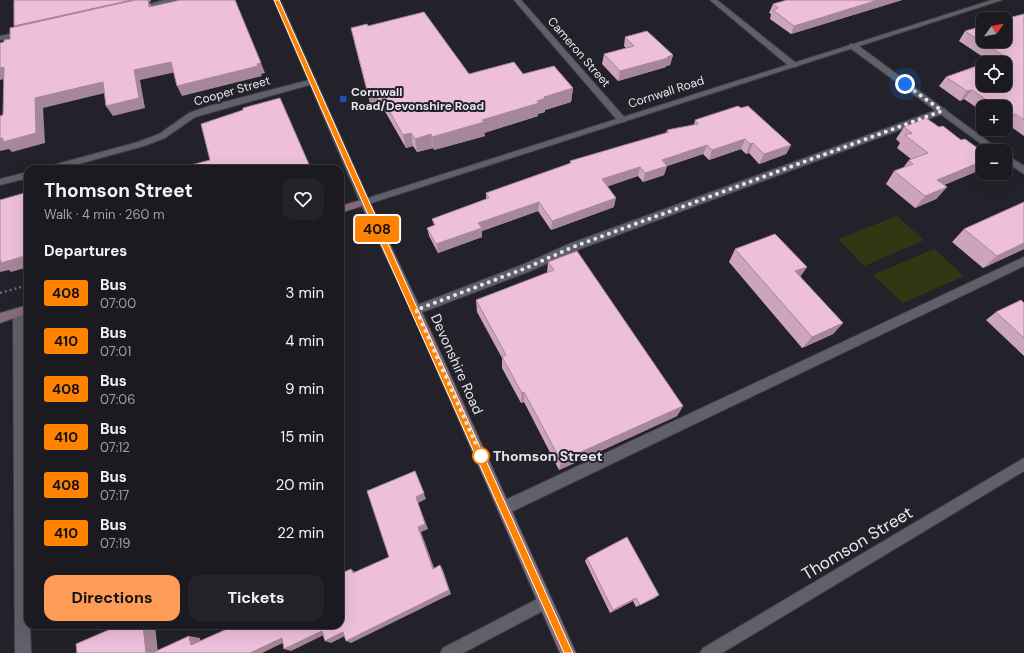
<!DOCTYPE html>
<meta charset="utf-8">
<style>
:root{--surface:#1a1a20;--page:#232329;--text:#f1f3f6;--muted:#9fa1a5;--line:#38383e;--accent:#fe9c57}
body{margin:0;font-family:"DM Sans",sans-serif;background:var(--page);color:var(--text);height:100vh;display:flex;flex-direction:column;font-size:15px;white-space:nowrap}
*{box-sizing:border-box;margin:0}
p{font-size:13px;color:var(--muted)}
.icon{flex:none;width:22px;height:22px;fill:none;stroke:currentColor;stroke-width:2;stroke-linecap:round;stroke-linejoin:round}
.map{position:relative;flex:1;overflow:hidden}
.panel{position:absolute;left:24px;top:165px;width:320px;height:464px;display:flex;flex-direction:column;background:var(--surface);border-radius:12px;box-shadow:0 4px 16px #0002,0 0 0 1px var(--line)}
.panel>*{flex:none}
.badge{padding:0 8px;border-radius:3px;font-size:14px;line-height:26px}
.needle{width:26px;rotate:57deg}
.fabs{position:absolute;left:976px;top:12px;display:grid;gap:8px}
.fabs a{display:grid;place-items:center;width:36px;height:36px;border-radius:8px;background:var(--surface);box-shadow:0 4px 16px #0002,0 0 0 1px var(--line);font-size:20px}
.you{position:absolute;width:20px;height:20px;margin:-10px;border:3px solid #fff;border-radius:50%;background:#1a73e8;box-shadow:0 0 0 6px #1a73e833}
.map>.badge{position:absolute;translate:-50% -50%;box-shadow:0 0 0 2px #fff}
h2{padding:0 20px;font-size:15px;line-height:36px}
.round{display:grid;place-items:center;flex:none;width:42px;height:42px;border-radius:12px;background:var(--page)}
.head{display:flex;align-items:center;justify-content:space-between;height:68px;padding:0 20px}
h1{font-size:19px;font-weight:700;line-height:30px}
.cta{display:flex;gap:8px;margin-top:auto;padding:8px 20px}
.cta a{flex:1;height:46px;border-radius:12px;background:var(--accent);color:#111;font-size:16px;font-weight:700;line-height:46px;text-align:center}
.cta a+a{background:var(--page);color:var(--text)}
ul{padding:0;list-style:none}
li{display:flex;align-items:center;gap:12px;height:48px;padding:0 20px}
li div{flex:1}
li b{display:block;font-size:15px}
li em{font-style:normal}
li .badge{min-width:44px;font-weight:700;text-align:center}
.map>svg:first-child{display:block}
.green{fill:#313713}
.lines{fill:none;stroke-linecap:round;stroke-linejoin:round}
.service-casing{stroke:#414047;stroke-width:2}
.minor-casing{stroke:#414047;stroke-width:2}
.tertiary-casing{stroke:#414047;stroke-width:2}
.secondary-casing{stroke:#414047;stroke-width:2}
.path{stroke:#6f6e76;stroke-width:2.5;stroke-dasharray:2 3;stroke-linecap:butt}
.service{fill:#605f6a;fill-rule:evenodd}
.minor{fill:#605f6a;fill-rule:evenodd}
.tertiary{fill:#605f6a;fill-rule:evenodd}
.secondary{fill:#866c7b;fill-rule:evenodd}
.wall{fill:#cca4bb}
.shaded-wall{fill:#a68699}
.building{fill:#edbfda;stroke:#a68699}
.line{fill:#ff8200;stroke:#fff}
.walk{stroke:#e7e6ec;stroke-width:4;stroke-dasharray:0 7.2}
.transit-dot{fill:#1a4fb4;stroke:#23222b;stroke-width:1.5}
.stop-dot{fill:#fff;stroke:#ff8200;stroke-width:2}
.labels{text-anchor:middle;stroke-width:4;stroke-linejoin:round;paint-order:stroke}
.far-street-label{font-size:12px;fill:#e7e6ec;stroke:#23222b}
.far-poi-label{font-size:12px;font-weight:bold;fill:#e7e6ec;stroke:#23222b;text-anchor:start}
.street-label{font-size:14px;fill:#e7e6ec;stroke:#23222b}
.stop-label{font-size:14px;font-weight:bold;fill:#e7e6ec;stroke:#23222b;text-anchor:start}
.near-street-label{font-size:17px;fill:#e7e6ec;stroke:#23222b}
</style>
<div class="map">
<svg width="1024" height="653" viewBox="0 0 1024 653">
<rect width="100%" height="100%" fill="#23222b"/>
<g class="green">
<path d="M 897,216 L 924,240 L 864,266 L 838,239 Z"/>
<path d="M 934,249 L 964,276 L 903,303 L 873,275 Z"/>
</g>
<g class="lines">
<g class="service-casing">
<g id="service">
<path d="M 942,108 L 945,109 L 945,113 L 577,250 L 530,271 L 420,313 L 412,313 L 411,310 L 412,307 L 522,265 L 569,244 Z"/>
<path d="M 1024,257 L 1024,266 L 509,513 L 504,515 L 499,513 L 497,508 L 499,503 Z"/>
</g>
</g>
<g class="minor-casing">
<g id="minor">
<path d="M 164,0 L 177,0 L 137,10 L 133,8 Z"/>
<path d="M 514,0 L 521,0 L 625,118 L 625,122 L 619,122 Z"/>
<path d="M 710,0 L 717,0 L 796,63 L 796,67 L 790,67 Z"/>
<path d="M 25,31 L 29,33 L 28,35 L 0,40 L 0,36 Z"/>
<path d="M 850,44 L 856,44 L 1001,151 L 991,151 L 850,48 Z"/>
<path d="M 313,79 L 316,79 L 316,83 L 195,117 L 165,138 L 144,146 L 60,169 L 44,169 L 46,167 L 138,142 L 159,134 L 189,113 L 209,106 Z"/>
<path d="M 1005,154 L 1024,166 L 1024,174 L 1005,161 Z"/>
<path d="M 28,172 L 28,178 L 0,185 L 0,179 Z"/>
<path d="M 18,309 L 22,310 L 23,313 L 28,625 L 30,625 L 31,653 L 15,653 L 13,313 L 14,310 Z"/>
<path d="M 1024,458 L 1024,471 L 722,653 L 700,653 L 703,648 Z"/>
<path d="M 545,595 L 550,597 L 552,602 L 550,607 L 463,653 L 440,653 L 443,648 Z"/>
</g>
</g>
<g class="tertiary-casing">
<path id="tertiary" d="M 274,0 L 280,0 L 368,198 L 992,0 L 1002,0 L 365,205 L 360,202 Z"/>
</g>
<g class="secondary-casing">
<g id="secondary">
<path d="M 365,199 L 370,202 L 421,310 L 576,653 L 560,653 L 411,310 L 362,206 L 340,213 L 340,206 Z"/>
<path d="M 28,305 L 28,313 L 0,323 L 0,313 Z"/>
</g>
</g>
<path class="path" d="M 0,293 L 28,285"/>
<use href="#service" class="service"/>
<use href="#minor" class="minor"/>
<use href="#tertiary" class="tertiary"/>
<use href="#secondary" class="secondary"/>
</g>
<g class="wall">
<path d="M 787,0 L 902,0 L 791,34 L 770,19 L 771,14 L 769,13 L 773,4 Z"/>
<path d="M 1024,14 L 1024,136 L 1007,124 L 1005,125 L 1005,107 L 983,107 L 983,112 L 964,99 L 960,101 L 939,86 L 946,77 L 989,61 L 959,41 L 965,31 Z"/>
<path d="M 368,26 L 469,74 L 523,74 L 573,88 L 571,102 L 545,110 L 545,112 L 538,114 L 538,116 L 484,133 L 485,136 L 434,150 L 433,148 L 417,152 L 413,146 L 406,148 L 379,101 L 370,103 L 354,41 Z"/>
<path d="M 625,37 L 673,55 L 670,65 L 666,66 L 666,67 L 618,81 L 602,64 L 604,54 L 626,48 L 624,46 Z"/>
<path d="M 741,108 L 791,145 L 786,154 L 759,164 L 749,153 L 746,154 L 741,149 L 709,160 L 703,154 L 667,166 L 664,175 L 643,182 L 638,176 L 607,186 L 614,207 L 551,230 L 538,211 L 482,231 L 482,237 L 438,253 L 429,236 L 427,228 L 434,225 L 432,219 L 486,199 L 486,193 L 570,164 L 570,161 L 666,133 L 667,130 L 694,125 L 695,120 Z"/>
<path d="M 904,127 L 980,170 L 944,185 L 947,187 L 936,199 L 915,208 L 886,184 L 894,171 L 903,168 L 909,160 L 911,159 L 897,148 L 900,143 L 896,139 Z"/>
<path d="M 964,229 L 1024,249 L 983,268 L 952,242 Z"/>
<path d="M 735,249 L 807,267 L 800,277 L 843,323 L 833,334 L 802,348 L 729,262 Z"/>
<path d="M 548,262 L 683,406 L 677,416 L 559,470 L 524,402 L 521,403 L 502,368 L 502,358 L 477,312 L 476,300 L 547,273 Z"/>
<path d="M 1024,303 L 1024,356 L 986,320 L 996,312 Z"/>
<path d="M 587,558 L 655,598 L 636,607 L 633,601 L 610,613 L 585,561 Z"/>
</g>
<g class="shaded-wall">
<path d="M 132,0 L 151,0 L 151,1 L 149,2 L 152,7 L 17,31 L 14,26 Z"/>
<path d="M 878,0 L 902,0 L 791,34 L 794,26 Z"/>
<path d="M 673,55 L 670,65 L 666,66 L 666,67 L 618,81 L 620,71 Z"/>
<path d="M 171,62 L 176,72 L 140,80 L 145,108 L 113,116 L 106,106 L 134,70 Z"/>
<path d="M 261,63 L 265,73 L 261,74 L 262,76 L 182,96 L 177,86 Z"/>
<path d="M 4,67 L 12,77 L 0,80 L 0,68 Z"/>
<path d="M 103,82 L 109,92 L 43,108 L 45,143 L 12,152 L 9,149 L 0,151 L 0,139 L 35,98 Z"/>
<path d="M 376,88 L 379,101 L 370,103 L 367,90 Z"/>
<path d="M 573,88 L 571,102 L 545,110 L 545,112 L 538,114 L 538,116 L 484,133 L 485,136 L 434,150 L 432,137 L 537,101 L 544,97 Z"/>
<path d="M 972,90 L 964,99 L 960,101 L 967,91 Z"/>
<path d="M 1015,114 L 1007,124 L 1005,125 L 1005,122 L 1010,116 Z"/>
<path d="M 411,133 L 413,146 L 406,148 L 403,135 Z"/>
<path d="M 431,134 L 433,148 L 417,152 L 415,139 Z"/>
<path d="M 745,139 L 741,149 L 709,160 L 712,150 Z"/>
<path d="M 753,143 L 749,153 L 746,154 L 750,144 Z"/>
<path d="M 707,145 L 703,154 L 667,166 L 664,175 L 643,182 L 645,173 L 662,160 Z"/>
<path d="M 791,145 L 786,154 L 759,164 L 764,154 Z"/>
<path d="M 983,161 L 983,167 L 980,170 L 927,192 L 937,180 Z"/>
<path d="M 640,167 L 638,176 L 601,189 L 602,179 Z"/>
<path d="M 947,187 L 936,199 L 915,208 L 925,196 Z"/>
<path d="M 616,198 L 614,207 L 551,230 L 552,221 Z"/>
<path d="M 539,202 L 538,211 L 482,231 L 482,237 L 438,253 L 436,244 L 478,223 Z"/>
<path d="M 1024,243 L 1024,249 L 983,268 L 997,256 Z"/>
<path d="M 28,255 L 28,267 L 11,272 L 9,270 L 0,272 L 0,261 Z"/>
<path d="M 807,267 L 798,279 L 795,271 Z"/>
<path d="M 843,323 L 833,334 L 802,348 L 812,337 Z"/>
<path d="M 524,392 L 524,402 L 521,403 L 522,393 Z"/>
<path d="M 683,406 L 677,416 L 559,470 L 561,461 Z"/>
<path d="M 415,471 L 426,499 L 418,503 L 428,529 L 421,532 L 436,573 L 433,569 L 418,527 L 416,497 Z"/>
<path d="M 440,565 L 443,570 L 451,594 L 351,643 L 346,641 Z"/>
<path d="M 351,569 L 356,573 L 353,573 Z"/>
<path d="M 659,595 L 655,598 L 636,607 L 640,605 Z"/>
<path d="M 636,598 L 633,601 L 610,613 L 613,610 Z"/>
<path d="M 143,625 L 155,625 L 158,653 L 146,653 Z"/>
<path d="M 322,631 L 328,633 L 291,651 L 284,649 Z"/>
<path d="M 343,632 L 349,634 L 331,643 L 325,641 Z"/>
<path d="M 189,636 L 200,638 L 201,647 L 191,645 Z"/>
<path d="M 282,638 L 289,640 L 262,653 L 250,653 Z"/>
</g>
<g class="building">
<path d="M 14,0 L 132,0 L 14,26 Z"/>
<path d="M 135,0 L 148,0 L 149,7 L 180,0 L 235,0 L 261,63 L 257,64 L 258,66 L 177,86 L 171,62 L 134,70 L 139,98 L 106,106 L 103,82 L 35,98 L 36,133 L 3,142 L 3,138 L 0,139 L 0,116 L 3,115 L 4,67 L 0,68 L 0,43 L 4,42 L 4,40 L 10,39 L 10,28 Z"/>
<path d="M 787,0 L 878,0 L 794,26 L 773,10 L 778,8 L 773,4 Z"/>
<path d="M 424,12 L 469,74 L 514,62 L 523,74 L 554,66 L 573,88 L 544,97 L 546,98 L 537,101 L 539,103 L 482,120 L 484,122 L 432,137 L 431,134 L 415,139 L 411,133 L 403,135 L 376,88 L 367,90 L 351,28 L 367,24 L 368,26 Z"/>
<path d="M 1024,14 L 1024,120 L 1015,114 L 1010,116 L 1005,112 L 1005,107 L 997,107 L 972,90 L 967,91 L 946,77 L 983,64 L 983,85 L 1005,85 L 1005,63 L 985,63 L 1004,56 L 965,31 L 983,26 L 983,41 L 1005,41 L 1005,19 Z"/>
<path d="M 647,31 L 673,55 L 667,57 L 668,58 L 620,71 L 604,54 L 634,46 L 625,37 Z"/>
<path d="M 280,98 L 311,169 L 176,169 L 210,160 L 201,124 L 243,110 L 243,108 Z"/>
<path d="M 738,106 L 741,108 L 748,106 L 791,145 L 764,154 L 753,143 L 750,144 L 745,139 L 712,150 L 707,145 L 662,160 L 667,166 L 645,173 L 640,167 L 602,179 L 616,198 L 552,221 L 539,202 L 478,223 L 482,228 L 436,244 L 427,228 L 435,225 L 432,219 L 489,198 L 486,193 L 571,163 L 570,161 L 669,132 L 667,130 L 698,124 L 695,120 Z"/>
<path d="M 926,118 L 939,127 L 943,126 L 961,140 L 965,139 L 983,152 L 983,161 L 937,180 L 947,187 L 925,196 L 894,171 L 913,164 L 909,160 L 928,153 L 905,135 L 912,133 L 904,127 Z"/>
<path d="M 28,192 L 28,255 L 1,263 L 1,260 L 0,261 L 0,200 Z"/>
<path d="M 1024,202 L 1024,243 L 997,256 L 964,229 Z"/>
<path d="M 775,234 L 807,267 L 795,271 L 843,323 L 812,337 L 735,249 Z"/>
<path d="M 577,251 L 683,406 L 561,461 L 524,392 L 522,393 L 502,357 L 506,355 L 476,300 L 554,270 L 548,262 Z"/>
<path d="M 1021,300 L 1024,303 L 1024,338 L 996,312 Z"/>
<path d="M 415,471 L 424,493 L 416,497 L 425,524 L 418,527 L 433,569 L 440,565 L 449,590 L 346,641 L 343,632 L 325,641 L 322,631 L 284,649 L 282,638 L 250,653 L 152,653 L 189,636 L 191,645 L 236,625 L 340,625 L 340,574 L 351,569 L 353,573 L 389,557 L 367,491 Z"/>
<path d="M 627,537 L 659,595 L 640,605 L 636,598 L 613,610 L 587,558 Z"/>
<path d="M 120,625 L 143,625 L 146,653 L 77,653 L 76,644 Z"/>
</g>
<path class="line" d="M 274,0 L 279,0 C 375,217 474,433 571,649 L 573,653 L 564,653 C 468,438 369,220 274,0 Z"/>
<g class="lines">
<path class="walk" d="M 481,456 L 416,310 L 526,268 L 573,247 L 942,111 L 905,84"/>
</g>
<rect class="transit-dot" x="339" y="95" width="8" height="8" rx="2"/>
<circle class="stop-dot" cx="481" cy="456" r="8"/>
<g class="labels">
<g class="far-street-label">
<text transform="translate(579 52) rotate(49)" y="4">Cameron Street</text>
<text transform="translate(232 91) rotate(-16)" y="4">Cooper Street</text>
<text transform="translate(666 92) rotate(-18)" y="4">Cornwall Road</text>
</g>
<g class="far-poi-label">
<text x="351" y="96">Cornwall<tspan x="351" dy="14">Road/Devonshire Road</tspan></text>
</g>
<g class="street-label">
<text transform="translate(457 364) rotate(66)" y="5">Devonshire Road</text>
</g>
<g class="stop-label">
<text x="493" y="461">Thomson Street</text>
</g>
<g class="near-street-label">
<text transform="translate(857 543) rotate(-31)" y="6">Thomson Street</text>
</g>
</g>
</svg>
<div class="fabs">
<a><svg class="needle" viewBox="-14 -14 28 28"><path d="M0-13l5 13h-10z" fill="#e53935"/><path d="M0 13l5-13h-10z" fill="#9fa1a5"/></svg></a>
<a><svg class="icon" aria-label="locate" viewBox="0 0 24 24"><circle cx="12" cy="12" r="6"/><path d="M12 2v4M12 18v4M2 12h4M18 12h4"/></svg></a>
<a>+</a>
<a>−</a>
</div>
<div class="you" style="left:905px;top:84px"></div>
<b class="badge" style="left:377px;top:229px;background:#ff8200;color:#111">408</b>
<section class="panel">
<div class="head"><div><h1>Thomson Street</h1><p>Walk · 4 min · 260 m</p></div><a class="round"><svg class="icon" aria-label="heart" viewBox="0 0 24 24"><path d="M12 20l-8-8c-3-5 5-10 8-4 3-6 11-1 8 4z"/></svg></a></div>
<h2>Departures</h2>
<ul>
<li><span class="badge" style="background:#ff8200;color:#111">408</span><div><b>Bus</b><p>07:00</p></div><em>3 min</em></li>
<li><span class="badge" style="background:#ff8200;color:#111">410</span><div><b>Bus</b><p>07:01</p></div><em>4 min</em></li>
<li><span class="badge" style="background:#ff8200;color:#111">408</span><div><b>Bus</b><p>07:06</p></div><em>9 min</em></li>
<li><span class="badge" style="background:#ff8200;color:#111">410</span><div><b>Bus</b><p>07:12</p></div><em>15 min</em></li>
<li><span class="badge" style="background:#ff8200;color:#111">408</span><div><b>Bus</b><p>07:17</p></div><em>20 min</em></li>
<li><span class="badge" style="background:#ff8200;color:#111">410</span><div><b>Bus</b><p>07:19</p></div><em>22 min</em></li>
</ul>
<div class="cta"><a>Directions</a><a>Tickets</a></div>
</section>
</div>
